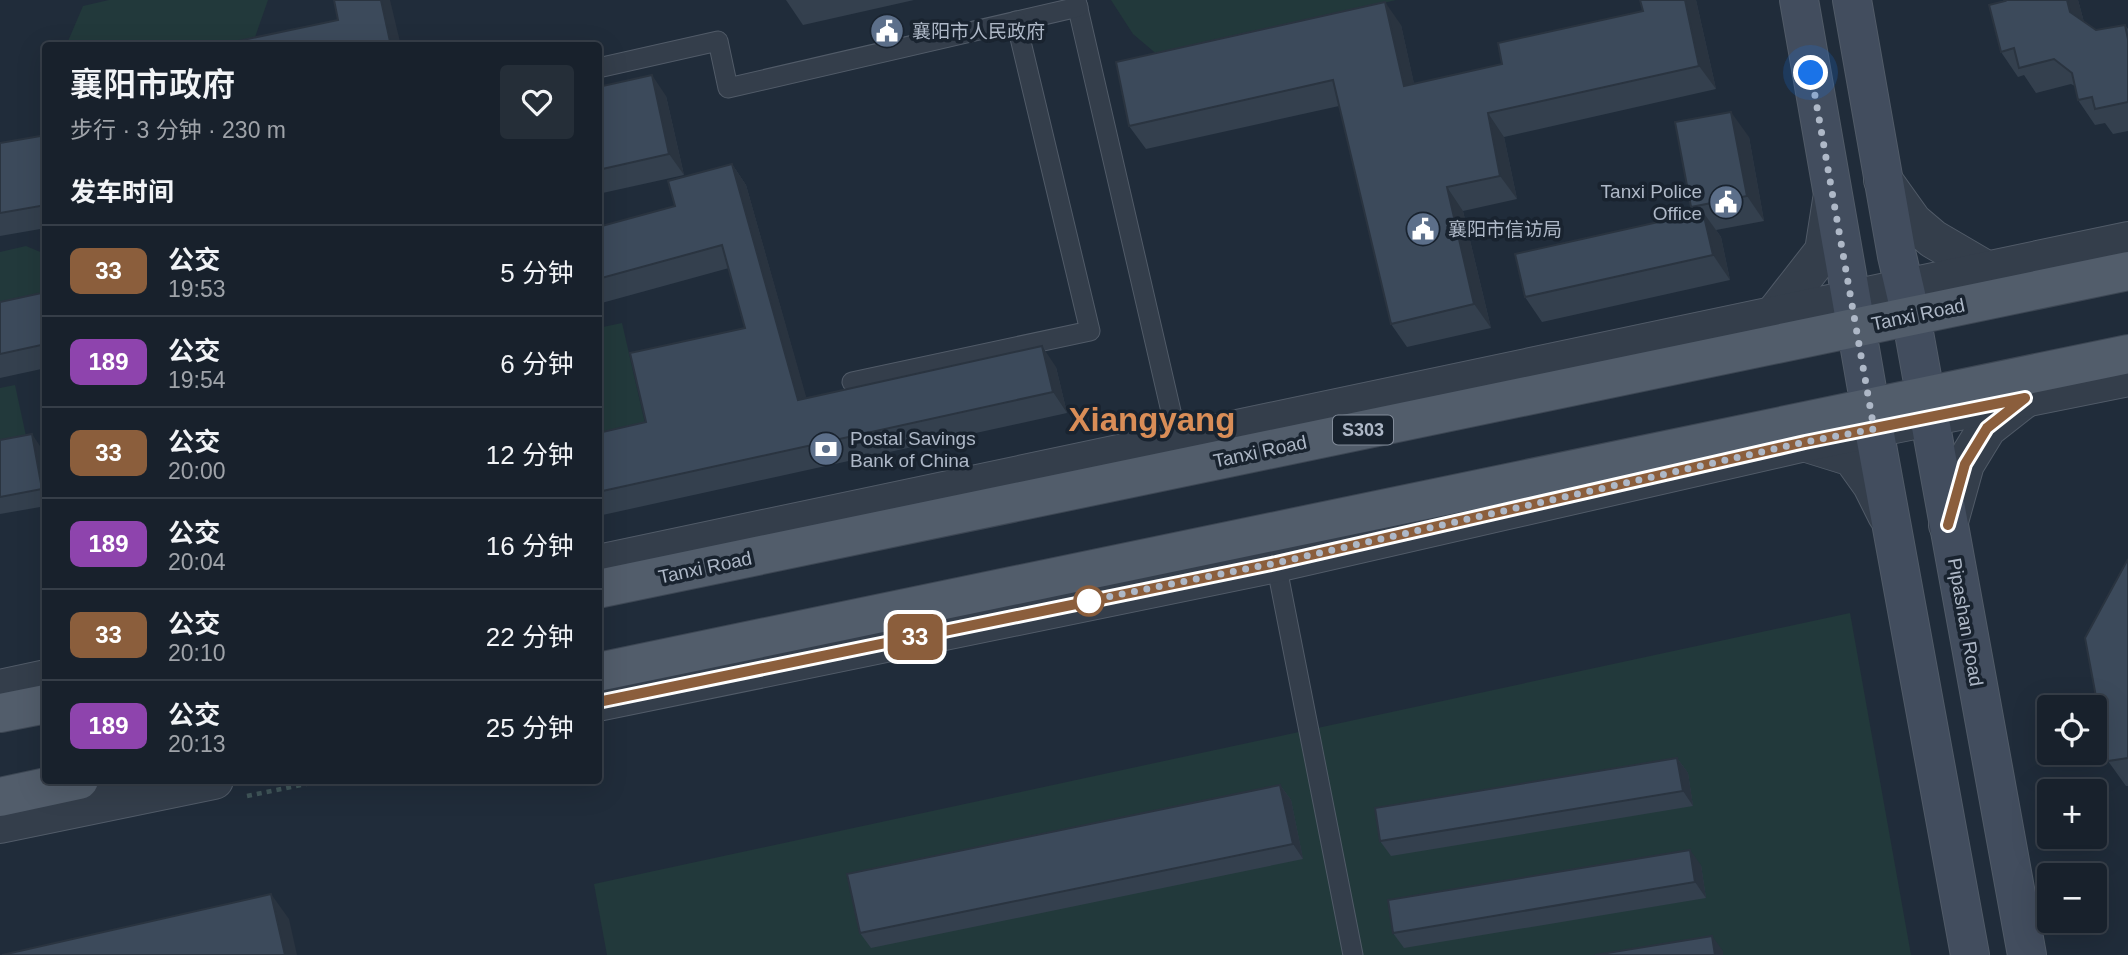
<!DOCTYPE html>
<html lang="zh">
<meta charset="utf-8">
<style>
:root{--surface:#18212c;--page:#252e38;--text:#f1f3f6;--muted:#9fa3a9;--line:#363e48}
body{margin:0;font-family:Arial,"Noto Sans SC",sans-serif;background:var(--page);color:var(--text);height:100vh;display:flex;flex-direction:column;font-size:26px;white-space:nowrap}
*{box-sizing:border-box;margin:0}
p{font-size:23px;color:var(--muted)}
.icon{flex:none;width:38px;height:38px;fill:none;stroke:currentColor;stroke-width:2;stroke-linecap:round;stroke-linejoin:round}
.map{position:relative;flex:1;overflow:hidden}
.panel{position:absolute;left:42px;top:42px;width:560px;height:742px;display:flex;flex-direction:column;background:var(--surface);border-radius:7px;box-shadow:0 7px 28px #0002,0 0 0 2px var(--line)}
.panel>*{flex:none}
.badge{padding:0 14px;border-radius:10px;font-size:24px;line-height:46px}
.tools{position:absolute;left:2037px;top:695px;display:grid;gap:14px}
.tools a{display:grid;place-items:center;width:70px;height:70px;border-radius:7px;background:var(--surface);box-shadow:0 7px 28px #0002,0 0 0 2px var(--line);font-size:35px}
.you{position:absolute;width:35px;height:35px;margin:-18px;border:5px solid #fff;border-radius:50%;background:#1a73e8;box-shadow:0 0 0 10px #1a73e833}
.map>.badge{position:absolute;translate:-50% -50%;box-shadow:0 0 0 4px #fff}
h2{padding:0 28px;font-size:26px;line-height:63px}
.round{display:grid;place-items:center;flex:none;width:74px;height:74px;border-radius:7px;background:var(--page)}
.headline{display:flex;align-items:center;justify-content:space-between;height:119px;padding:0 28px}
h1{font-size:33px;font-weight:600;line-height:52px}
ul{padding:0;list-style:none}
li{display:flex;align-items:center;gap:21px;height:91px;padding:0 28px;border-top:2px solid var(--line)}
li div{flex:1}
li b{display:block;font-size:26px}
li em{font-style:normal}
li .badge{min-width:77px;font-weight:700;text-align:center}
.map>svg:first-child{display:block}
.green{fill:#22393b}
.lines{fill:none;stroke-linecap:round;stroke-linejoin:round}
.service-casing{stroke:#515b68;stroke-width:21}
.tertiary-casing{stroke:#515b68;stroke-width:40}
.secondary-casing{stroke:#515b68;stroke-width:40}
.primary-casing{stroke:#3d4754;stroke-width:40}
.path{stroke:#405659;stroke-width:4.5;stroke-dasharray:5 5;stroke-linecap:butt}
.service{stroke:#343e4b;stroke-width:19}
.tertiary{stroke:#343e4b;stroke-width:38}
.secondary{stroke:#424d5e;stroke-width:38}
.primary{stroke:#525d6b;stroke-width:38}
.wall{fill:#34404e}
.shaded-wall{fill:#2a3440}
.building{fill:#3c4a5b;stroke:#2a3440;stroke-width:2}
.line-casing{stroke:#fff;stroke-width:16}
.line{stroke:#8b5e3c;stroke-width:10}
.walk{stroke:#aeb8c7;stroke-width:7;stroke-dasharray:0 12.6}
.stop-dot{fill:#fff;stroke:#8b5e3c;stroke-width:3.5}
.labels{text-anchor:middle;stroke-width:7;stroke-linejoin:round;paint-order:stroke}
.shield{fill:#19232f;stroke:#818b99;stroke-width:2}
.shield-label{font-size:18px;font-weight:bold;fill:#aeb8c7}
.poi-label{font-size:19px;fill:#aeb8c7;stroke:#19232f;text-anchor:start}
.street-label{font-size:19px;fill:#aeb8c7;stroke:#19232f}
.town-label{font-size:33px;font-weight:bold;fill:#d98d57;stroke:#19232f}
</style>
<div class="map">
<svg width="2128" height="955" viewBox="0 0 2128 955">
<rect width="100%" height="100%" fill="#202c3a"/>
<g class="green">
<path d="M 109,0 L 268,0 L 254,40 L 197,46 L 66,46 L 83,6 Z"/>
<path d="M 1111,0 L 1396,0 L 1159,56 L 1133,34 Z"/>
<path d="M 26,246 L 45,254 L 45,301 L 0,312 L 0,252 Z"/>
<path d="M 622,323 L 647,432 L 598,443 L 598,328 Z"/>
<path d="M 15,385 L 26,436 L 0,442 L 0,388 Z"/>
<path d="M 1850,613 L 1911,955 L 607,955 L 594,884 Z"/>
</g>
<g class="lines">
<g class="service-casing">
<g id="service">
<path d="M 1076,0 L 1179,446"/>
<path d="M 598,68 L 718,41 L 728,88 L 1078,7"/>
<path d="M 852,382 L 1090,331 L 1016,21"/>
<path d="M 1275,558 L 1353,955"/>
</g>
</g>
<g class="tertiary-casing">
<g id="tertiary">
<path d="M 1883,180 L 1913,222 L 1933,239 L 1986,270"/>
<path d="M 1774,315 L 1824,251 L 1832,200"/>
<path d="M 1807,443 L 1852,457 L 1872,485 L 1887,515"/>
<path d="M 1948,525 L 1965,464 L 1987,428 L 2024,399"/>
<path d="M 598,564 L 2128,241"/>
<path d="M 0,689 L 46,679"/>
<path d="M 598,702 L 1276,563 L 1805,442 L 2128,377"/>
<path d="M 0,824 L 214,780"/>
</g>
</g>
<g class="secondary-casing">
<g id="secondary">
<path d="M 1799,0 L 1874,429 L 1970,955"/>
<path d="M 1852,0 L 1897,256 L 1911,316 L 2027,955"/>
</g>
</g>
<g class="primary-casing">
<g id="primary">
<path d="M 598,589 L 2128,271"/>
<path d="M 598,672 L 2128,354"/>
<path d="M 0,713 L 46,704"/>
<path d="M 0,797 L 79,780"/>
</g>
</g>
<path class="path" d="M 247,796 L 325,780"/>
<use href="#service" class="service"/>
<use href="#tertiary" class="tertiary"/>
<use href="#secondary" class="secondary"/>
<use href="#primary" class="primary"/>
</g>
<g class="wall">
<path d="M 786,0 L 914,0 L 803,25 Z"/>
<path d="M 1696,0 L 1716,89 L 1504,137 L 1517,199 L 1463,211 L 1491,328 L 1407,347 L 1391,324 L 1339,106 L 1146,149 L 1129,126 L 1401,25 L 1414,84 L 1502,64 L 1643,11 Z"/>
<path d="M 2004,0 L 2078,0 L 2084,22 L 2096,30 L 2125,25 L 2128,29 L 2128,131 L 2113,134 L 2105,123 L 2095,125 L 2078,100 L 2075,86 L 2071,84 L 2036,93 L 2024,75 L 2018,77 L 2001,52 Z"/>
<path d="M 598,87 L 666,96 L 684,175 L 598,194 Z"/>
<path d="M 46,135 L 46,228 L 0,236 L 0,143 Z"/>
<path d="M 1749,137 L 1764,221 L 1716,230 L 1721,237 L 1730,280 L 1542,322 L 1525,297 L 1696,214 L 1691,207 Z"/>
<path d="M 732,164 L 746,185 L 806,398 L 1056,367 L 1067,413 L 598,516 L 598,433 L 646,422 L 745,328 L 729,268 L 598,304 L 598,227 L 675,206 Z"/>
<path d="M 46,292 L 46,368 L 0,378 L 0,302 Z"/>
<path d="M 0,440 L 42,449 L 46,466 L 46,506 L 0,514 Z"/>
<path d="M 2128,559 L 2128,786 L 2126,786 L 2108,761 Z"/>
<path d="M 1677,758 L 1688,773 L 1693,806 L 1391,856 L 1380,841 Z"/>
<path d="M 1280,785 L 1291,800 L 1303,859 L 871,948 L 860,933 Z"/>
<path d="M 1701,865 L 1706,898 L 1404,948 L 1393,933 Z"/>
</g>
<g class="shaded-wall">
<path d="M 381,0 L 390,0 L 401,46 L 391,46 Z"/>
<path d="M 1685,0 L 1696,0 L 1716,89 L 1699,66 Z"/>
<path d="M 2067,0 L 2078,0 L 2088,37 L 2070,12 Z"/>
<path d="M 1385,2 L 1401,25 L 1420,110 L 1404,86 Z"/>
<path d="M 652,75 L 666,96 L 684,175 L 669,154 Z"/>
<path d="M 1731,112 L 1749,137 L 1764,221 L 1747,196 Z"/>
<path d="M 1488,113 L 1504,137 L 1517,199 L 1500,176 Z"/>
<path d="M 732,164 L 746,185 L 813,421 L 798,400 Z"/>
<path d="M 1447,187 L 1463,211 L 1491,328 L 1474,304 Z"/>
<path d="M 1703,212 L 1721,237 L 1730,280 L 1713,255 Z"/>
<path d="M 1042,346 L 1056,367 L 1067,413 L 1053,392 Z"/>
<path d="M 32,434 L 42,449 L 46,466 L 46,494 L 42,489 Z"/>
<path d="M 1677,758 L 1688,773 L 1693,806 L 1683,791 Z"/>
<path d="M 1280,785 L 1291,800 L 1303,859 L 1293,844 Z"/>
<path d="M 1690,850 L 1701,865 L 1706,898 L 1695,882 Z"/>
<path d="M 271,894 L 289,919 L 297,955 L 285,955 Z"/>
<path d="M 1712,936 L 1723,951 L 1723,955 L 1715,955 Z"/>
</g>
<g class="building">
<path d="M 334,0 L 381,0 L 391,46 L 214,46 L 338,20 Z"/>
<path d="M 1640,0 L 1685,0 L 1699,66 L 1488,113 L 1500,176 L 1447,187 L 1474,304 L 1391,324 L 1333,80 L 1129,126 L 1116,62 L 1385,2 L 1404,86 L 1502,64 L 1498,43 L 1643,11 Z"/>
<path d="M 2004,0 L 2067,0 L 2070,12 L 2096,30 L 2125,25 L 2128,39 L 2128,102 L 2095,109 L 2092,97 L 2078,100 L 2072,73 L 2054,59 L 2019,68 L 2014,48 L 2001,52 L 1989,5 L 2005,1 Z"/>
<path d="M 652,75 L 669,154 L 598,170 L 598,87 Z"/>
<path d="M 1731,112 L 1747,196 L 1691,207 L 1675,122 Z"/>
<path d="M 46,135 L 46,205 L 0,213 L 0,143 Z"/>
<path d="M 732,164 L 798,400 L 1042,346 L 1053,392 L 598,492 L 598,433 L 646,422 L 630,353 L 745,328 L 722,245 L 598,279 L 598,227 L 675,206 L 668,181 Z"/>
<path d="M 1703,212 L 1713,255 L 1525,297 L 1515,254 Z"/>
<path d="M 46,292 L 46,344 L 0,354 L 0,302 Z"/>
<path d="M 32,434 L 42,489 L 0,497 L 0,440 Z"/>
<path d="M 2128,559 L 2128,758 L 2108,761 L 2085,638 Z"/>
<path d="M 1677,758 L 1683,791 L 1380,841 L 1375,808 Z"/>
<path d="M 1280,785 L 1293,844 L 860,933 L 847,874 Z"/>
<path d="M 1690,850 L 1695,882 L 1393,933 L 1388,900 Z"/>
<path d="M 271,894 L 285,955 L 2,955 Z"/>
<path d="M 1712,936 L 1715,955 L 1595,955 Z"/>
</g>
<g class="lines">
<g class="line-casing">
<path id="line" d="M 598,702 L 1276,563 L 1805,442 L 2025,398 L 1987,428 L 1965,464 L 1948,525"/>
</g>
<use href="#line" class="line"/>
<path class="walk" d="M 1089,601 L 1087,601 L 1276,563 L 1805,442 L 1874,429 L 1811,73"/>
</g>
<defs>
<g id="civic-disc" transform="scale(1.75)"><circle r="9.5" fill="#5c6f8a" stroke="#19232f"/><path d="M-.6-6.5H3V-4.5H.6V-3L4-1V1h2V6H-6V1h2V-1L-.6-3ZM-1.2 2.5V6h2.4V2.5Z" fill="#fff"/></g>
<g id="bank-disc" transform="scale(1.75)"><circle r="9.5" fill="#5c6f8a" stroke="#19232f"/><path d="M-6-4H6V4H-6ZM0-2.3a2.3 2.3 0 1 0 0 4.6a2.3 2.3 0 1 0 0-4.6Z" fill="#fff"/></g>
</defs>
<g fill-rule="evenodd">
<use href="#civic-disc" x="887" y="31"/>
<use href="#civic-disc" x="1726" y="202"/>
<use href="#civic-disc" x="1423" y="229"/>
<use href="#bank-disc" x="826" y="449"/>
</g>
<circle class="stop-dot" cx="1089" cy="601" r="14"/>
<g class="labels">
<rect class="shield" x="1333" y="415.5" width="60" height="29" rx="5"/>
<g class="shield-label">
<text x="1363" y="436">S303</text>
</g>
<g class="poi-label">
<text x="912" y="38">襄阳市人民政府</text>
<text x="1702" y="198" text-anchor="end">Tanxi Police<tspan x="1702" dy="22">Office</tspan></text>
<text x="1448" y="236">襄阳市信访局</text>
<text x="850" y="445">Postal Savings<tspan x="850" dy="22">Bank of China</tspan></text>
</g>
<g class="street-label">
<text transform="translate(1918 314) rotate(-12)" y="7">Tanxi Road</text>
<text transform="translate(1260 451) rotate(-12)" y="7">Tanxi Road</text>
<text transform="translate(705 567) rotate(-12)" y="7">Tanxi Road</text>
<text transform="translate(1966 622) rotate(80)" y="7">Pipashan Road</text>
</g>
<g class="town-label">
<text x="1152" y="431">Xiangyang</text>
</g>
</g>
</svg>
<div class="tools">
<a><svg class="icon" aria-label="locate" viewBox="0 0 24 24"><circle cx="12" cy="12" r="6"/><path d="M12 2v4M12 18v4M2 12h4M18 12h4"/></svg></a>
<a>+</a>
<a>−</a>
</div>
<div class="you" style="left:1811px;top:73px"></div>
<b class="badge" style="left:915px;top:637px;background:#8b5e3c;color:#fff">33</b>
<section class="panel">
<div class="headline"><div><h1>襄阳市政府</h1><p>步行 · 3 分钟 · 230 m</p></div><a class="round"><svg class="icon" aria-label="heart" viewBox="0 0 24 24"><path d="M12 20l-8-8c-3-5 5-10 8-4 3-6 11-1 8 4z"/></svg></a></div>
<h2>发车时间</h2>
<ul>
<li><span class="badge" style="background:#8b5e3c;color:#fff">33</span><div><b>公交</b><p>19:53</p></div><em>5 分钟</em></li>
<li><span class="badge" style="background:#8e44ad;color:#fff">189</span><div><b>公交</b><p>19:54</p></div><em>6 分钟</em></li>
<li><span class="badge" style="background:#8b5e3c;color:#fff">33</span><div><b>公交</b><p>20:00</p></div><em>12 分钟</em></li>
<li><span class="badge" style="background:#8e44ad;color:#fff">189</span><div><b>公交</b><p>20:04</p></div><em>16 分钟</em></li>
<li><span class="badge" style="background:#8b5e3c;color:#fff">33</span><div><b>公交</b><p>20:10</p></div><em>22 分钟</em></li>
<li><span class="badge" style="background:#8e44ad;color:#fff">189</span><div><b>公交</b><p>20:13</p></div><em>25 分钟</em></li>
</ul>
</section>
</div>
